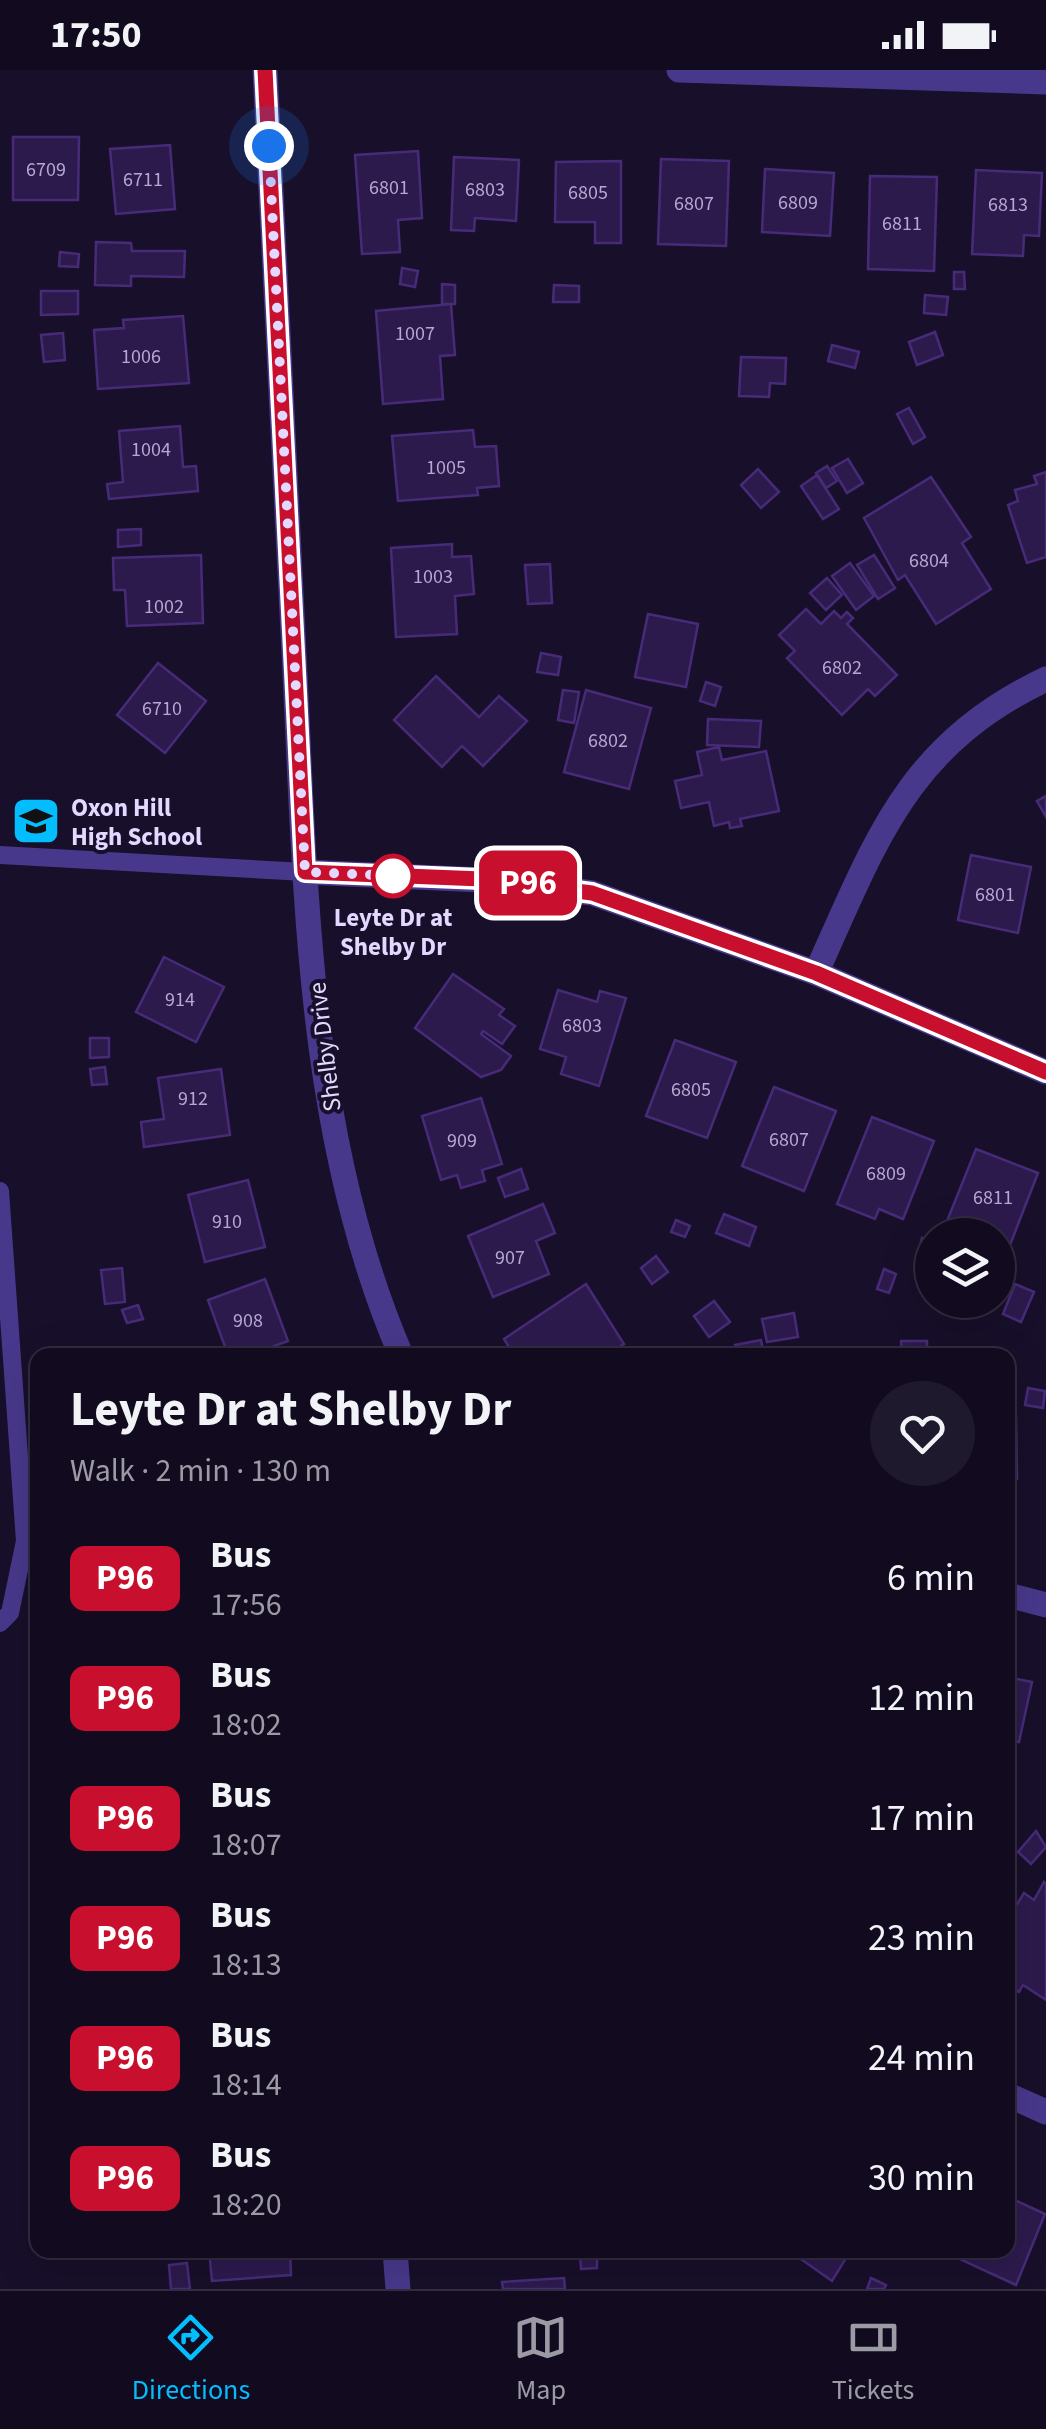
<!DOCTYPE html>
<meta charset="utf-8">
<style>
:root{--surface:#120b20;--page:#1f192d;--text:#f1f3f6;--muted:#9c9ba5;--line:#312b3e;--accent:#04bdff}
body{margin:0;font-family:"Source Sans 3",sans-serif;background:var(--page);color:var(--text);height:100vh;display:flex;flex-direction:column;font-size:38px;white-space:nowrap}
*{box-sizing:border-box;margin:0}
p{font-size:32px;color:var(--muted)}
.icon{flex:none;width:55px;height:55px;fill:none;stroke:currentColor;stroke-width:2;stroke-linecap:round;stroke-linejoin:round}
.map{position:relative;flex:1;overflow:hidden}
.details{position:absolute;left:30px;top:1278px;width:985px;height:910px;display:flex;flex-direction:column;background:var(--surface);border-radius:20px;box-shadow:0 10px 40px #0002,0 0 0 2px var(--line)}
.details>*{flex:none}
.badge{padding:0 20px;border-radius:15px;font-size:35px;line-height:65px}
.tools{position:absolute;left:915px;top:1148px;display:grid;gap:20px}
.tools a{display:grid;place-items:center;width:100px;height:100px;border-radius:50%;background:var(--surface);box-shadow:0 10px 40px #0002,0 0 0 2px var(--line);font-size:50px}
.you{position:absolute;width:50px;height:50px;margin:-25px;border:8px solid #fff;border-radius:50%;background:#1a73e8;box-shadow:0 0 0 15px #1a73e833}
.map>.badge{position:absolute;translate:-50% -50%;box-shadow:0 0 0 5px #fff}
.round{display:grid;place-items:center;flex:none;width:105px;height:105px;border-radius:52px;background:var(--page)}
.summary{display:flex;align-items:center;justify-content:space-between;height:170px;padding:0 40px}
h1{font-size:48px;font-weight:700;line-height:75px}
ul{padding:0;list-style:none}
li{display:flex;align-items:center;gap:30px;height:120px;padding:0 40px}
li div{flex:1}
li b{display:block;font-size:38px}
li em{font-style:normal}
li .badge{min-width:110px;font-weight:700;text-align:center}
.status{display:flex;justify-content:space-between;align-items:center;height:70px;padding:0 50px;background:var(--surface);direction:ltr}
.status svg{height:28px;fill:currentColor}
.tabs{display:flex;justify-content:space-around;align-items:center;height:140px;border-top:2px solid var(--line);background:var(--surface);font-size:28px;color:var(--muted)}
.tabs a{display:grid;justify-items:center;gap:5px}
.tabs .on{color:var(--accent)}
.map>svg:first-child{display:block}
.building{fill:#2c1a4c;stroke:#472b79;stroke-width:2.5}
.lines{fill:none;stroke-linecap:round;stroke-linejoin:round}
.service{stroke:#48388b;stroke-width:18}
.minor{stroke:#48388b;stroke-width:25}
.line-casing{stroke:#fff;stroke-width:22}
.line{stroke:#c8102e;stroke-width:15}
.walk{stroke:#e3d8ff;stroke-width:10;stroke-dasharray:0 18}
.stop-dot{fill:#fff;stroke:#c8102e;stroke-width:5}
.labels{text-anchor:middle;stroke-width:8;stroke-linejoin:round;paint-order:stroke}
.number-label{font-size:20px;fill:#b5a8d2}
.poi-label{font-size:25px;font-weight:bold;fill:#e3d8ff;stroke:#180f2a;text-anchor:start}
.stop-label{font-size:25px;font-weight:bold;fill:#e3d8ff;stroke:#180f2a}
.street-label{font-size:25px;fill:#e3d8ff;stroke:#180f2a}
</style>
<div class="status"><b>17:50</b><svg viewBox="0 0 49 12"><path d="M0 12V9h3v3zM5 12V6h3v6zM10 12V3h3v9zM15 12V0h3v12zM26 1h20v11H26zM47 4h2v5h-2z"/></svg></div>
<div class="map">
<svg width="1046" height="2219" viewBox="0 0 1046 2219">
<rect width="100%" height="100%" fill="#180f2a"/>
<g class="building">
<path d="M 13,67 L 79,67 L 78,130 L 13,130 Z"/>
<path d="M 170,75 L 175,139 L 116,144 L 110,79 Z"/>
<path d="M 418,81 L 422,148 L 398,150 L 400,182 L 362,184 L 355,85 Z"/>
<path d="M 454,87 L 519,90 L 516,151 L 475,148 L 474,161 L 451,160 Z"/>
<path d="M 661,89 L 729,91 L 726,176 L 658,174 Z"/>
<path d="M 621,91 L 621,173 L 595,173 L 595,152 L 555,152 L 556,92 Z"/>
<path d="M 765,99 L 834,103 L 830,166 L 762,162 Z"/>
<path d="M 976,100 L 1042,103 L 1039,166 L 1024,165 L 1023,186 L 972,184 Z"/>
<path d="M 870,106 L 937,107 L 934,201 L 868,199 Z"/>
<path d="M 96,172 L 131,173 L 132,181 L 185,181 L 184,207 L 131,206 L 131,216 L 95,215 Z"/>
<path d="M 60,182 L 79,184 L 78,197 L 59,196 Z"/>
<path d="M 402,198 L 418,201 L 415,217 L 400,214 Z"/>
<path d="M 954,202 L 964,202 L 965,219 L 954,219 Z"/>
<path d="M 442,214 L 455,215 L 455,234 L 442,234 Z"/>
<path d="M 554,215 L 579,216 L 579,232 L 553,232 Z"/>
<path d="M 41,221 L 78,221 L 78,244 L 41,245 Z"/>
<path d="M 925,225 L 948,227 L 946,245 L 924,243 Z"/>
<path d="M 451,234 L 455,285 L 440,286 L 443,329 L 383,334 L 376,241 Z"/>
<path d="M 183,246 L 189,313 L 98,319 L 94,260 L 124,258 L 123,250 Z"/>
<path d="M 935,262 L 943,285 L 917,295 L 909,272 Z"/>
<path d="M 63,263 L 65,290 L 44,292 L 41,265 Z"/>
<path d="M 832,275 L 859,282 L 855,298 L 828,291 Z"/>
<path d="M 741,287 L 786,288 L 785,314 L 770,313 L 769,327 L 739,326 Z"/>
<path d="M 909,338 L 925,367 L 913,374 L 897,344 Z"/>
<path d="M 180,356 L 183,397 L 196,396 L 198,421 L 109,429 L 107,414 L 123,412 L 119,361 Z"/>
<path d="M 473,360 L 475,377 L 496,376 L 499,416 L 477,418 L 478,425 L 398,431 L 392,366 Z"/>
<path d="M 848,389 L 863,413 L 847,423 L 832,398 Z"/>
<path d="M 827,396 L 837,411 L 826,418 L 816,403 Z"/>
<path d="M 758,399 L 779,422 L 761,438 L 741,415 Z"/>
<path d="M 1046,402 L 1046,487 L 1027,493 L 1008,435 L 1018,431 L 1015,420 L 1037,414 L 1034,406 Z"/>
<path d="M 817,405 L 839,439 L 823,449 L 801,416 Z"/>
<path d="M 931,407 L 971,467 L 962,473 L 991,519 L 936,554 L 905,505 L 898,510 L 864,448 Z"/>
<path d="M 141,459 L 141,475 L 118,477 L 118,460 Z"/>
<path d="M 452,474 L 452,487 L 471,486 L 474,524 L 455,526 L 457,564 L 396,567 L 391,478 Z"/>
<path d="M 201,485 L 203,553 L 127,556 L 125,520 L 114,520 L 113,488 Z"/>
<path d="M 874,485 L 895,518 L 878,529 L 857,495 Z"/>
<path d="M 850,493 L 874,526 L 856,540 L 832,506 Z"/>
<path d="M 550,494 L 552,533 L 528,534 L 525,495 Z"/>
<path d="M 827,508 L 842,525 L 826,540 L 810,523 Z"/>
<path d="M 806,539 L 821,554 L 834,541 L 841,548 L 847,542 L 853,548 L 847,554 L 897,605 L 875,626 L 868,619 L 842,645 L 787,588 L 795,581 L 779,565 Z"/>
<path d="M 648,544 L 698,554 L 686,617 L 635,607 Z"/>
<path d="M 541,583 L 561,587 L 558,605 L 537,602 Z"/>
<path d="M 158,593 L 206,631 L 165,683 L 117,645 Z"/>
<path d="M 436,606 L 479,647 L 499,626 L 527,651 L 483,696 L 462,676 L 442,697 L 394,650 Z"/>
<path d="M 706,612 L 721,617 L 715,636 L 700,631 Z"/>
<path d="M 563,620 L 579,622 L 574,653 L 558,650 Z"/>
<path d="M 586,620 L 651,638 L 629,719 L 564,702 Z"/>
<path d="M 708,649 L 761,651 L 759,677 L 707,675 Z"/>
<path d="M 719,677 L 722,690 L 766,681 L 779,741 L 740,749 L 742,756 L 730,758 L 729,752 L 714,756 L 709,732 L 681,738 L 675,711 L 702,705 L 697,682 Z"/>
<path d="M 1046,726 L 1046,747 L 1037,731 Z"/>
<path d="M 971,785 L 1031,797 L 1018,863 L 958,850 Z"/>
<path d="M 164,887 L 224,917 L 196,972 L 136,942 Z"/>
<path d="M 453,904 L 504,939 L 499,945 L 515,956 L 502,974 L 483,961 L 481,964 L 511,986 L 501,1000 L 481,1007 L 415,958 Z"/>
<path d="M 558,920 L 597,932 L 600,921 L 626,928 L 599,1016 L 561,1004 L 566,987 L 540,979 Z"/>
<path d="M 90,968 L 109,968 L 109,987 L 90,988 Z"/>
<path d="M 675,970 L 736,992 L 707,1068 L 646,1046 Z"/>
<path d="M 105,997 L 107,1014 L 92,1015 L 90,999 Z"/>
<path d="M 221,999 L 230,1065 L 144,1077 L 141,1052 L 164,1049 L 158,1008 Z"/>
<path d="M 774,1017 L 836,1041 L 804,1121 L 742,1096 Z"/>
<path d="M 481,1028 L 502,1094 L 482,1100 L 485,1111 L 461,1118 L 457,1105 L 441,1110 L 422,1046 Z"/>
<path d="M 872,1047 L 934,1071 L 903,1149 L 879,1139 L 875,1149 L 837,1134 Z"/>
<path d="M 976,1079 L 1038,1103 L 1010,1175 L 998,1170 L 998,1165 L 984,1165 L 947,1151 Z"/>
<path d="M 521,1099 L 528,1119 L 505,1127 L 498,1108 Z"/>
<path d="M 248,1110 L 265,1177 L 205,1192 L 188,1125 Z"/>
<path d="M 543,1134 L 555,1163 L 536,1171 L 549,1204 L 493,1227 L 468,1166 Z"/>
<path d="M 724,1144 L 756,1157 L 749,1176 L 716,1163 Z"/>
<path d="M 676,1150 L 690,1156 L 685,1167 L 671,1162 Z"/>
<path d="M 922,1168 L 932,1171 L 932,1191 L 917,1187 Z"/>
<path d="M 656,1186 L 668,1202 L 652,1214 L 641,1198 Z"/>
<path d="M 122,1198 L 125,1232 L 105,1234 L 101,1200 Z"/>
<path d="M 884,1199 L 896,1204 L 889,1223 L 877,1219 Z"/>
<path d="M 265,1209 L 288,1271 L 250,1285 L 228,1285 L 208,1230 Z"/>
<path d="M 586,1214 L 624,1274 L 606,1285 L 514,1285 L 504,1269 Z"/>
<path d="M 1015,1214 L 1034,1222 L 1021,1252 L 1003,1244 Z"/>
<path d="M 714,1231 L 730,1252 L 709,1267 L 694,1246 Z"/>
<path d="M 138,1235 L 143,1249 L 127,1253 L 122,1240 Z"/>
<path d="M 794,1243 L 798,1267 L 767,1272 L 762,1249 Z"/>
<path d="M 761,1270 L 764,1285 L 737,1285 L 735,1275 Z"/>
<path d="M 901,1271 L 927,1271 L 927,1285 L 902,1285 Z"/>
<path d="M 1028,1318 L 1045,1321 L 1043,1338 L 1025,1335 Z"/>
<path d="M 1008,1348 L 1016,1348 L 1017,1409 L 1008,1409 Z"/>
<path d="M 1008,1607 L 1032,1612 L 1019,1672 L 1008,1670 Z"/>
<path d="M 1036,1761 L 1046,1777 L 1031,1794 L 1018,1782 Z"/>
<path d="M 1044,1812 L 1046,1814 L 1046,1930 L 1023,1915 L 1019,1922 L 1008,1915 L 1008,1839 L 1014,1839 L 1024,1823 L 1034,1830 Z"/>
<path d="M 1008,2127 L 1045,2144 L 1016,2215 L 953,2186 L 956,2180 L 1008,2180 Z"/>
<path d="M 209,2180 L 290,2180 L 291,2205 L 212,2211 Z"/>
<path d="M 788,2180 L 851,2180 L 832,2211 Z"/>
<path d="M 580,2184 L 597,2184 L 597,2198 L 581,2199 Z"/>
<path d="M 187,2193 L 190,2219 L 171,2219 L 169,2195 Z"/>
<path d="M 564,2208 L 565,2219 L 503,2219 L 502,2212 Z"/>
<path d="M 871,2208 L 886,2215 L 884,2219 L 867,2219 Z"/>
</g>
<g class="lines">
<g class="service">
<path d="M 0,785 L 305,802"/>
<path d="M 0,1121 L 25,1471 L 10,1543 L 0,1553"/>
</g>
<g class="minor">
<path d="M 265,0 C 275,201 285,402 295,603 C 306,832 309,1072 401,1285"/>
<path d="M 679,0 L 1046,12"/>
<path d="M 305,802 L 504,811 L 592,823 L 816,903 L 1046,1002"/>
<path d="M 816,903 C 876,771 906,676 1046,609"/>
<path d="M 1008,1525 L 1046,1535"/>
<path d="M 1008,2025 L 1046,2042"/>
<path d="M 395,2180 L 398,2219"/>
</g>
</g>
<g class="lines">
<g class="line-casing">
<path id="line" d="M 265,0 L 305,802 L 482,809 L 592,823 L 816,903 L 1046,1002"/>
</g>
<use href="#line" class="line"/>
<path class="walk" d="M 269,76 L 305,802 L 400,806 L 393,806"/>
</g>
<defs>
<g id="school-square" transform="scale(2.5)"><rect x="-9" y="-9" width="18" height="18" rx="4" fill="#04bdff" stroke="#180f2a"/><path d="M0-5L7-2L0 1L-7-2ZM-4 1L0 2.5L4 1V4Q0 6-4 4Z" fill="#111"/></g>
</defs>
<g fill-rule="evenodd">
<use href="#school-square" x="36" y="751"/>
</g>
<circle class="stop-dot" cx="393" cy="806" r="20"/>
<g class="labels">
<g class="number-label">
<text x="46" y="106">6709</text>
<text x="143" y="116">6711</text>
<text x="389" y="124">6801</text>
<text x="485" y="126">6803</text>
<text x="588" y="129">6805</text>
<text x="798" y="139">6809</text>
<text x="694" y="140">6807</text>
<text x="1008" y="141">6813</text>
<text x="902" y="160">6811</text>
<text x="415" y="270">1007</text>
<text x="141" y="293">1006</text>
<text x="151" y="386">1004</text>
<text x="446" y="404">1005</text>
<text x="929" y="497">6804</text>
<text x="433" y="513">1003</text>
<text x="164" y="543">1002</text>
<text x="842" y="604">6802</text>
<text x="162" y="645">6710</text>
<text x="608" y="677">6802</text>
<text x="995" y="831">6801</text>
<text x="180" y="936">914</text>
<text x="582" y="962">6803</text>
<text x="691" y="1026">6805</text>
<text x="193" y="1035">912</text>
<text x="789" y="1076">6807</text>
<text x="462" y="1077">909</text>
<text x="886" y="1110">6809</text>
<text x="993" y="1134">6811</text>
<text x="227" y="1158">910</text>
<text x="510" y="1194">907</text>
<text x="248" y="1257">908</text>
</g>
<g class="poi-label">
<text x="71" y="746">Oxon Hill<tspan x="71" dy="29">High School</tspan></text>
</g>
<g class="stop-label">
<text x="393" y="856">Leyte Dr at<tspan x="393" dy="29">Shelby Dr</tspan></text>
</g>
<g class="street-label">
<text transform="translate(324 977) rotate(-97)" y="9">Shelby Drive</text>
</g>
</g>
</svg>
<div class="tools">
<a><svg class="icon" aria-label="layers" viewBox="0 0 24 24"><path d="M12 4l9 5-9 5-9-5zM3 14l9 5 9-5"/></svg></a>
</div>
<div class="you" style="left:269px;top:76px"></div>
<b class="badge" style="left:528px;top:813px;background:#c8102e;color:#fff">P96</b>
<section class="details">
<div class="summary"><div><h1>Leyte Dr at Shelby Dr</h1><p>Walk · 2 min · 130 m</p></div><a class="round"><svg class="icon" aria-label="heart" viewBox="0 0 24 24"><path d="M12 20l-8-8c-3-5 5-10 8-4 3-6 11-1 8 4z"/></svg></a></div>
<ul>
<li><span class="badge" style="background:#c8102e;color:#fff">P96</span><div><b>Bus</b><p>17:56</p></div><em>6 min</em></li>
<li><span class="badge" style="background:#c8102e;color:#fff">P96</span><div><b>Bus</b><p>18:02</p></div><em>12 min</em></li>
<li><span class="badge" style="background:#c8102e;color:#fff">P96</span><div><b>Bus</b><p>18:07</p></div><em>17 min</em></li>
<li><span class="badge" style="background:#c8102e;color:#fff">P96</span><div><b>Bus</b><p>18:13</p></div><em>23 min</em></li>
<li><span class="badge" style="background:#c8102e;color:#fff">P96</span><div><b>Bus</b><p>18:14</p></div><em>24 min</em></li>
<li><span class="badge" style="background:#c8102e;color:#fff">P96</span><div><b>Bus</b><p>18:20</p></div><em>30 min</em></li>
</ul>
</section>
</div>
<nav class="tabs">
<a class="on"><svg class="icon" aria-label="directions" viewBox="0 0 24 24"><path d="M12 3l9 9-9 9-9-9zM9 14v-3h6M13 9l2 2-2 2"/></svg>Directions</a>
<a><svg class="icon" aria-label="map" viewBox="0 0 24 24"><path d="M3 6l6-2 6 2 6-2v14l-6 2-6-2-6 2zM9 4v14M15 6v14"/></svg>Map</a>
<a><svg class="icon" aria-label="tickets" viewBox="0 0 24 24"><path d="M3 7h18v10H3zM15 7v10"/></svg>Tickets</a>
</nav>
